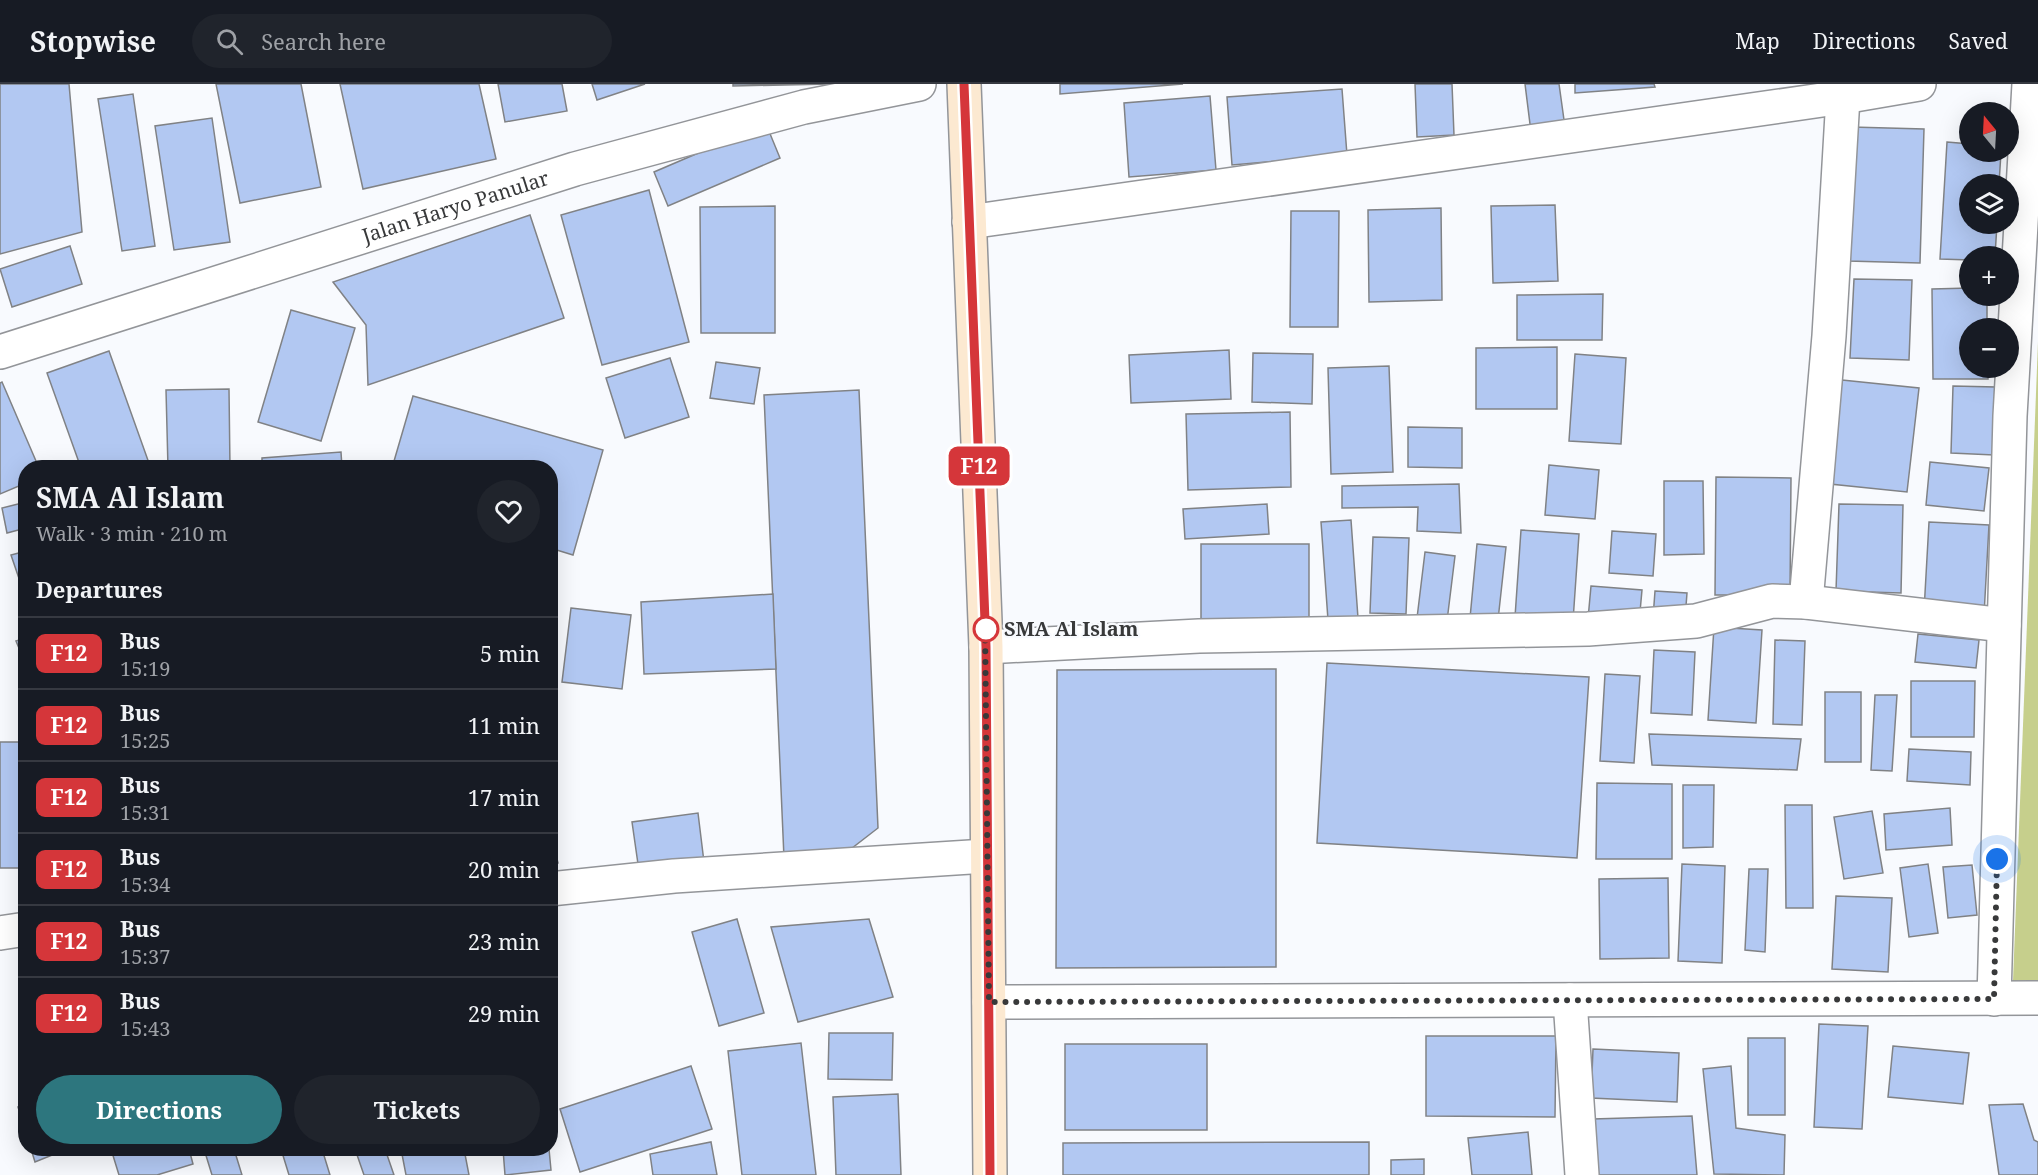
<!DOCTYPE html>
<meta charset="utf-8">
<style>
:root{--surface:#171b24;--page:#20242c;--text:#f1f3f6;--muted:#9ea1a6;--line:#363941;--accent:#2d767e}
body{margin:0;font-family:"Noto Serif",serif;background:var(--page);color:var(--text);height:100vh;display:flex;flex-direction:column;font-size:22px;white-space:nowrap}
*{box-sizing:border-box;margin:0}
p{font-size:20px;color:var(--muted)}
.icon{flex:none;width:33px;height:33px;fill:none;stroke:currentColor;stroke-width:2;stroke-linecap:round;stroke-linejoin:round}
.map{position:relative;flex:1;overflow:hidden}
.side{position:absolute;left:18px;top:376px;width:540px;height:696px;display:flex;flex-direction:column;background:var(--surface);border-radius:24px;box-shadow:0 6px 24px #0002}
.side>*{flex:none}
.badge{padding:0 12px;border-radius:9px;font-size:21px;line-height:39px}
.needle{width:39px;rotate:342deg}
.buttons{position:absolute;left:1959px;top:18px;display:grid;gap:12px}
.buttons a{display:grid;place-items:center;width:60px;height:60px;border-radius:50%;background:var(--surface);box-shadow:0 6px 24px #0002;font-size:30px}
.you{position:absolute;width:30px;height:30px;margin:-15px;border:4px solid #fff;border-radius:50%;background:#1a73e8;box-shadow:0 0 0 9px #1a73e833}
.map>.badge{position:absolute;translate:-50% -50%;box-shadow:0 0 0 3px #fff}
h2{padding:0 18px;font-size:22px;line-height:54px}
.round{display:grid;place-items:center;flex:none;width:63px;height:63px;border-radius:32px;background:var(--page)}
.headline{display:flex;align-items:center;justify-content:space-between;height:102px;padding:0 18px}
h1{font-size:28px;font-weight:700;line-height:45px}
.button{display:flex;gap:12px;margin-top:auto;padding:12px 18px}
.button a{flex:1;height:69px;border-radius:36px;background:var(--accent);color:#fff;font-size:24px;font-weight:700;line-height:69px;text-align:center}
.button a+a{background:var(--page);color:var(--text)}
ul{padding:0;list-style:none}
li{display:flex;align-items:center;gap:18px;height:72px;padding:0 18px;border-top:2px solid var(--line)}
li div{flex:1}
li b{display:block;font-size:22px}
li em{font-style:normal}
li .badge{min-width:66px;font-weight:700;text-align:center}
header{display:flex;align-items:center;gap:36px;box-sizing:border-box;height:84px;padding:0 30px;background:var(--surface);border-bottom:2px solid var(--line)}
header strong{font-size:28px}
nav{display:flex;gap:33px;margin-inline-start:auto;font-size:21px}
.search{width:420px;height:54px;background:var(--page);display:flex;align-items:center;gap:15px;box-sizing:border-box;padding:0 21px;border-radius:33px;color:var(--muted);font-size:22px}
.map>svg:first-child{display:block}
.green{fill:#c6cf8c}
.building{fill:#b2c8f2;stroke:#808285;stroke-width:1.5}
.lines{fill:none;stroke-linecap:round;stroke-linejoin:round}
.minor-casing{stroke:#939599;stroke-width:36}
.secondary-casing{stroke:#939599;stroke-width:36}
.minor{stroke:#fff;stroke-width:33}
.secondary{stroke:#fce9d1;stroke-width:33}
.line-casing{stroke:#fff;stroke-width:14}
.line{stroke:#d5363a;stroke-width:9}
.walk{stroke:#38393a;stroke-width:6;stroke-dasharray:0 10.8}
.stop-dot{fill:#fff;stroke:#d5363a;stroke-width:3}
.labels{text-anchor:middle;stroke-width:4.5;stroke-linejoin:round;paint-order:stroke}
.street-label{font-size:20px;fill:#38393a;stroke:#f8fafe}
.stop-label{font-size:20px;font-weight:bold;fill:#38393a;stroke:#f8fafe;text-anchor:start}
</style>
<header>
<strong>Stopwise</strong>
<div class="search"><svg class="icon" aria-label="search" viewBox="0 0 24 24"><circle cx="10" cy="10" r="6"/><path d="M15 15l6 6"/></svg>Search here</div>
<nav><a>Map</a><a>Directions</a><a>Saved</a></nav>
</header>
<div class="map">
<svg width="2038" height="1091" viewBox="0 0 2038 1091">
<rect width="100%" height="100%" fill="#f8fafe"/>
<path class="green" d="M 2038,258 L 2038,896 L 2013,897 Z"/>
<g class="building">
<path d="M 0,0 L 69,0 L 82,148 L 0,170 Z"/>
<path d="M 216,0 L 301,0 L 321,103 L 240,119 Z"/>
<path d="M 340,0 L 479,0 L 496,75 L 363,105 Z"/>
<path d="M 498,0 L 562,0 L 567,27 L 505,38 Z"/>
<path d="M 592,0 L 645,0 L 597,16 Z"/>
<path d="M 733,0 L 831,0 L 733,2 Z"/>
<path d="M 1060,0 L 1183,0 L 1060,10 Z"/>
<path d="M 1415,0 L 1452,0 L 1454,51 L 1417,53 Z"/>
<path d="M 1525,0 L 1559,0 L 1565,43 L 1531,48 Z"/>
<path d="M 1575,0 L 1654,0 L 1655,3 L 1575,9 Z"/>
<path d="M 1342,5 L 1347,71 L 1232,81 L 1227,13 Z"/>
<path d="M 133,10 L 155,162 L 122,167 L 98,15 Z"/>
<path d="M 1210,12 L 1216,86 L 1129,93 L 1124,19 Z"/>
<path d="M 212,34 L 230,158 L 174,166 L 155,42 Z"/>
<path d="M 766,40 L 780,74 L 668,122 L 654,88 Z"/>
<path d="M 1851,43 L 1924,45 L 1920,179 L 1848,177 Z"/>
<path d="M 1947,58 L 1970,60 L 1970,68 L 2001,68 L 1999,100 L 1970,100 L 1970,140 L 1997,140 L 1995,172 L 1970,172 L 1970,176 L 1940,175 Z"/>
<path d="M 649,106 L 689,258 L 602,281 L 561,131 Z"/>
<path d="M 1555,121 L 1558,197 L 1493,199 L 1491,122 Z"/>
<path d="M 775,122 L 775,249 L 701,249 L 700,123 Z"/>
<path d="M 1441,124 L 1442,216 L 1369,218 L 1368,126 Z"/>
<path d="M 1291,127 L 1339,127 L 1338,243 L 1290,243 Z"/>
<path d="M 530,131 L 564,234 L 368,301 L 366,241 L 333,198 Z"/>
<path d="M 70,162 L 82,200 L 12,223 L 0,185 Z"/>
<path d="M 1854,195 L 1912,196 L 1909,276 L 1850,274 Z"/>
<path d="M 1970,204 L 1970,212 L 1987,212 L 1987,244 L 1970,244 L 1970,284 L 1988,284 L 1988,295 L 1933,295 L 1932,205 Z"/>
<path d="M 1603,210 L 1602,256 L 1517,256 L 1517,211 Z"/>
<path d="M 291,226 L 355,244 L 321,357 L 258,338 Z"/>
<path d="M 1557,263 L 1557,325 L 1476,325 L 1476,264 Z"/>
<path d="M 1229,266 L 1231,315 L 1131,319 L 1129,271 Z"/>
<path d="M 109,267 L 150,382 L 143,384 L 81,384 L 47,289 Z"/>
<path d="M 1253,269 L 1313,270 L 1312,320 L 1252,318 Z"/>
<path d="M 1575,270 L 1626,274 L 1621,360 L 1569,357 Z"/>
<path d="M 670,274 L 689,333 L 625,354 L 606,294 Z"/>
<path d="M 716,278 L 760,284 L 754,320 L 710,314 Z"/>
<path d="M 1389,282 L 1393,388 L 1331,390 L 1328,284 Z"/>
<path d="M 1842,296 L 1919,304 L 1907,408 L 1830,400 Z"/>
<path d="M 2,298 L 39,384 L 26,384 L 26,399 L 0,410 L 0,299 Z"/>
<path d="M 1953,302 L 1996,303 L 1994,371 L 1951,369 Z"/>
<path d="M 229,305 L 230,384 L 168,384 L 166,306 Z"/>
<path d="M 859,306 L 878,744 L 843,771 L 784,774 L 764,311 Z"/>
<path d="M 413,312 L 603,366 L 573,471 L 550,464 L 550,384 L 392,384 Z"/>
<path d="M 1290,328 L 1291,403 L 1188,406 L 1186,330 Z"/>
<path d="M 1408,343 L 1462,344 L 1462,384 L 1408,383 Z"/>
<path d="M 341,368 L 342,384 L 262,384 L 262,374 Z"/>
<path d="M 1930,378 L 1989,384 L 1984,427 L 1926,421 Z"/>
<path d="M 1549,381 L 1599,386 L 1595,435 L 1545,431 Z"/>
<path d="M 1716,393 L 1791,394 L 1790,511 L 1715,511 Z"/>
<path d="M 1664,397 L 1703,397 L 1704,470 L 1664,471 Z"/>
<path d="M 1459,400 L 1461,449 L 1417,447 L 1418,423 L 1342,424 L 1342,402 Z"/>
<path d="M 26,418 L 26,444 L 7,449 L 2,424 Z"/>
<path d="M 1267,420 L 1269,450 L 1185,455 L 1183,425 Z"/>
<path d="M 1839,420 L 1903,421 L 1901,509 L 1836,507 Z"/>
<path d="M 1351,436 L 1358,534 L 1328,536 L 1321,438 Z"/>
<path d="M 1929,438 L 1989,441 L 1984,531 L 1924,527 Z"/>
<path d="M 1521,446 L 1579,450 L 1573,537 L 1515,533 Z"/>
<path d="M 1612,447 L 1656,450 L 1653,492 L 1609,489 Z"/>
<path d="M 1373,453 L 1409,454 L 1406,530 L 1370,529 Z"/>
<rect x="1201" y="460" width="108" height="83"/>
<path d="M 1477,460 L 1506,463 L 1498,536 L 1470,534 Z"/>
<path d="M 26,467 L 26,515 L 11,471 Z"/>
<path d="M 1425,468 L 1455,472 L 1447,537 L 1417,534 Z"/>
<path d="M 1591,502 L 1642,506 L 1639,539 L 1588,535 Z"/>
<path d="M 1655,507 L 1687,509 L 1685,535 L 1653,534 Z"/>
<path d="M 773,510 L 776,585 L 644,590 L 641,518 Z"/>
<path d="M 571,524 L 631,531 L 622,605 L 562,598 Z"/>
<path d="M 1714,543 L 1762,546 L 1756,639 L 1708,636 Z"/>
<path d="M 1918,550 L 1979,556 L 1976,584 L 1915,578 Z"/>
<path d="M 26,554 L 26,581 L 16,557 Z"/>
<path d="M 1775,556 L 1805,557 L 1802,641 L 1773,640 Z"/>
<path d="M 1654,566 L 1695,568 L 1692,631 L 1651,629 Z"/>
<path d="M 1327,579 L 1589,593 L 1577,774 L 1317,759 Z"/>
<path d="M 1276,585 L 1276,883 L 1056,884 L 1057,586 Z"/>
<path d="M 1605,590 L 1640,592 L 1634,679 L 1600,677 Z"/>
<path d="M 1911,597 L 1975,597 L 1974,653 L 1911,653 Z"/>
<rect x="1825" y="608" width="36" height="70"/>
<path d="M 1875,611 L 1897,611 L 1892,687 L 1871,686 Z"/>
<path d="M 1649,650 L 1801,655 L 1797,686 L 1652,681 Z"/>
<rect x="0" y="658" width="26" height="126"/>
<path d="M 1909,665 L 1971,668 L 1970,701 L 1907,697 Z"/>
<path d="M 1597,699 L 1672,700 L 1672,775 L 1596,775 Z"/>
<path d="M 1683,701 L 1714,701 L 1713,763 L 1683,764 Z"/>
<path d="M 1785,721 L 1812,721 L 1813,824 L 1786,824 Z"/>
<path d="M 1950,724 L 1952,761 L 1886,766 L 1884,730 Z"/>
<path d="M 1872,727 L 1883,789 L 1844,795 L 1834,733 Z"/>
<path d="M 698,729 L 704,778 L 639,787 L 632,738 Z"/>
<path d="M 550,748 L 558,779 L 550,781 Z"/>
<path d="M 1682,780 L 1725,782 L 1722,879 L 1678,877 Z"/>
<path d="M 1928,780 L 1938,849 L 1909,853 L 1900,784 Z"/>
<path d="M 1972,781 L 1977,831 L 1948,834 L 1943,783 Z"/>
<path d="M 1749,785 L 1768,785 L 1765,868 L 1745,866 Z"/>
<path d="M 1668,794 L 1669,874 L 1600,875 L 1599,795 Z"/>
<path d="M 1836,812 L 1892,814 L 1888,888 L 1832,885 Z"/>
<path d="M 737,835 L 764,929 L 719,942 L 692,848 Z"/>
<path d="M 869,835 L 893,913 L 798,938 L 771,843 Z"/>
<path d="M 1819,940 L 1868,942 L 1862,1045 L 1814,1043 Z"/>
<path d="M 829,949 L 893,949 L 892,996 L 828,995 Z"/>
<path d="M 1426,952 L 1556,952 L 1555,1033 L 1426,1032 Z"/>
<rect x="1748" y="954" width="37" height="77"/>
<path d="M 801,959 L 816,1091 L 742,1091 L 728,967 Z"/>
<rect x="1065" y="960" width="142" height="86"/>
<path d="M 1893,962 L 1969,969 L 1963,1020 L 1888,1013 Z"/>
<path d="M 1593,965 L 1679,969 L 1677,1018 L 1591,1014 Z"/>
<path d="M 691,982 L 712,1045 L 580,1088 L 560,1025 Z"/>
<path d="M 1731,982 L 1736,1044 L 1785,1051 L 1784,1091 L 1714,1090 L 1703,985 Z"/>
<path d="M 898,1010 L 901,1091 L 836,1091 L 833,1013 Z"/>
<path d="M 26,1020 L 26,1048 L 18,1023 Z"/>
<path d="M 2023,1020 L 2034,1056 L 2038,1058 L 2038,1091 L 1999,1091 L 1989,1021 Z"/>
<path d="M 1692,1032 L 1697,1091 L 1595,1091 L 1593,1035 Z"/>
<path d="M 1528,1048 L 1532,1091 L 1472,1091 L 1468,1054 Z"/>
<path d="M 711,1058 L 717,1091 L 653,1091 L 650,1070 Z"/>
<path d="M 1369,1058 L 1369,1091 L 1063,1091 L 1063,1059 Z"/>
<path d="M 31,1065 L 67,1065 L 35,1078 Z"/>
<path d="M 111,1065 L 189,1065 L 193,1080 L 157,1091 L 119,1091 Z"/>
<path d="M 204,1065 L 234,1065 L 242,1091 L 212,1091 Z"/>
<path d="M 281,1065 L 322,1065 L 330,1091 L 289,1091 Z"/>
<path d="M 355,1065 L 385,1065 L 394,1091 L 364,1091 Z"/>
<path d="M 401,1065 L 464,1065 L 469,1091 L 406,1091 Z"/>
<path d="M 503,1065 L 549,1065 L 551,1086 L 505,1091 Z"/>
<path d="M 1424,1075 L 1424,1091 L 1391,1091 L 1391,1076 Z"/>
</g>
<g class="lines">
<g class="minor-casing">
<g id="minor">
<path d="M 969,138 L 1843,13 L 1919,0"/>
<path id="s1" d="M 0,268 L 575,85 L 804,23 L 919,0"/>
<path d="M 1806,518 L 1829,252 L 1843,13"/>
<path d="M 986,563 L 1199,552 L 1588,545 L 1696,537 L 1772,517 L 1806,518 L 2004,541"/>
<path d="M 550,805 L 674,792 L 986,772"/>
<path d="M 0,849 L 26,845"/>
<path d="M 1994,915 L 2010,332 L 2029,0"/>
<path d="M 1570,916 L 1582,1091"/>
<path d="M 989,918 L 2038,914"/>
</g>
</g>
<g class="secondary-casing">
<path id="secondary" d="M 964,0 L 986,563 L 990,1091"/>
</g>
<use href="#minor" class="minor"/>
<use href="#secondary" class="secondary"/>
</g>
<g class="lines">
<g class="line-casing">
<path id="line" d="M 964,0 L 986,563 L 990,1091"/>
</g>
<use href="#line" class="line"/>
<path class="walk" d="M 986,545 L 985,540 L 989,918 L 1994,915 L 1997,775"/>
</g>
<circle class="stop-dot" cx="986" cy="545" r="12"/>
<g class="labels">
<g class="street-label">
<text dy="7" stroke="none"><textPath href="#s1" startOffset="478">Jalan Haryo Panular</textPath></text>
</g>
<g class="stop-label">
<text x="1004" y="552">SMA Al Islam</text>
</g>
</g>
</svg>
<div class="buttons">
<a><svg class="needle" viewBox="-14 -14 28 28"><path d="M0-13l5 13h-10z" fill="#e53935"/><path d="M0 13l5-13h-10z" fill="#9ea1a6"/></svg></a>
<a><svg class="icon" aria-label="layers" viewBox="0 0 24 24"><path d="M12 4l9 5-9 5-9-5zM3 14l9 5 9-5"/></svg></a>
<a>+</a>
<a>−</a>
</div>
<div class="you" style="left:1997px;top:775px"></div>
<b class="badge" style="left:979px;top:382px;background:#d5363a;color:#fff">F12</b>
<section class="side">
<div class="headline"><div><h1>SMA Al Islam</h1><p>Walk · 3 min · 210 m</p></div><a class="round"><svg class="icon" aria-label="heart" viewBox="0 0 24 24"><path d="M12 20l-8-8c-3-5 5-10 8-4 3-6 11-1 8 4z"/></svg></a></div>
<h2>Departures</h2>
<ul>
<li><span class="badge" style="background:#d5363a;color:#fff">F12</span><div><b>Bus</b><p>15:19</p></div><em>5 min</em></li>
<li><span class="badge" style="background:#d5363a;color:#fff">F12</span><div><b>Bus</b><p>15:25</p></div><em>11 min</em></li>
<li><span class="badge" style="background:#d5363a;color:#fff">F12</span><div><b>Bus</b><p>15:31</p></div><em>17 min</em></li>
<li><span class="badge" style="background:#d5363a;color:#fff">F12</span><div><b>Bus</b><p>15:34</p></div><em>20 min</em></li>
<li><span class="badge" style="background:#d5363a;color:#fff">F12</span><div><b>Bus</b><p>15:37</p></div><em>23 min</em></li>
<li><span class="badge" style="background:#d5363a;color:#fff">F12</span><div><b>Bus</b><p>15:43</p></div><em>29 min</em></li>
</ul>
<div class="button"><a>Directions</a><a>Tickets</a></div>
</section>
</div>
